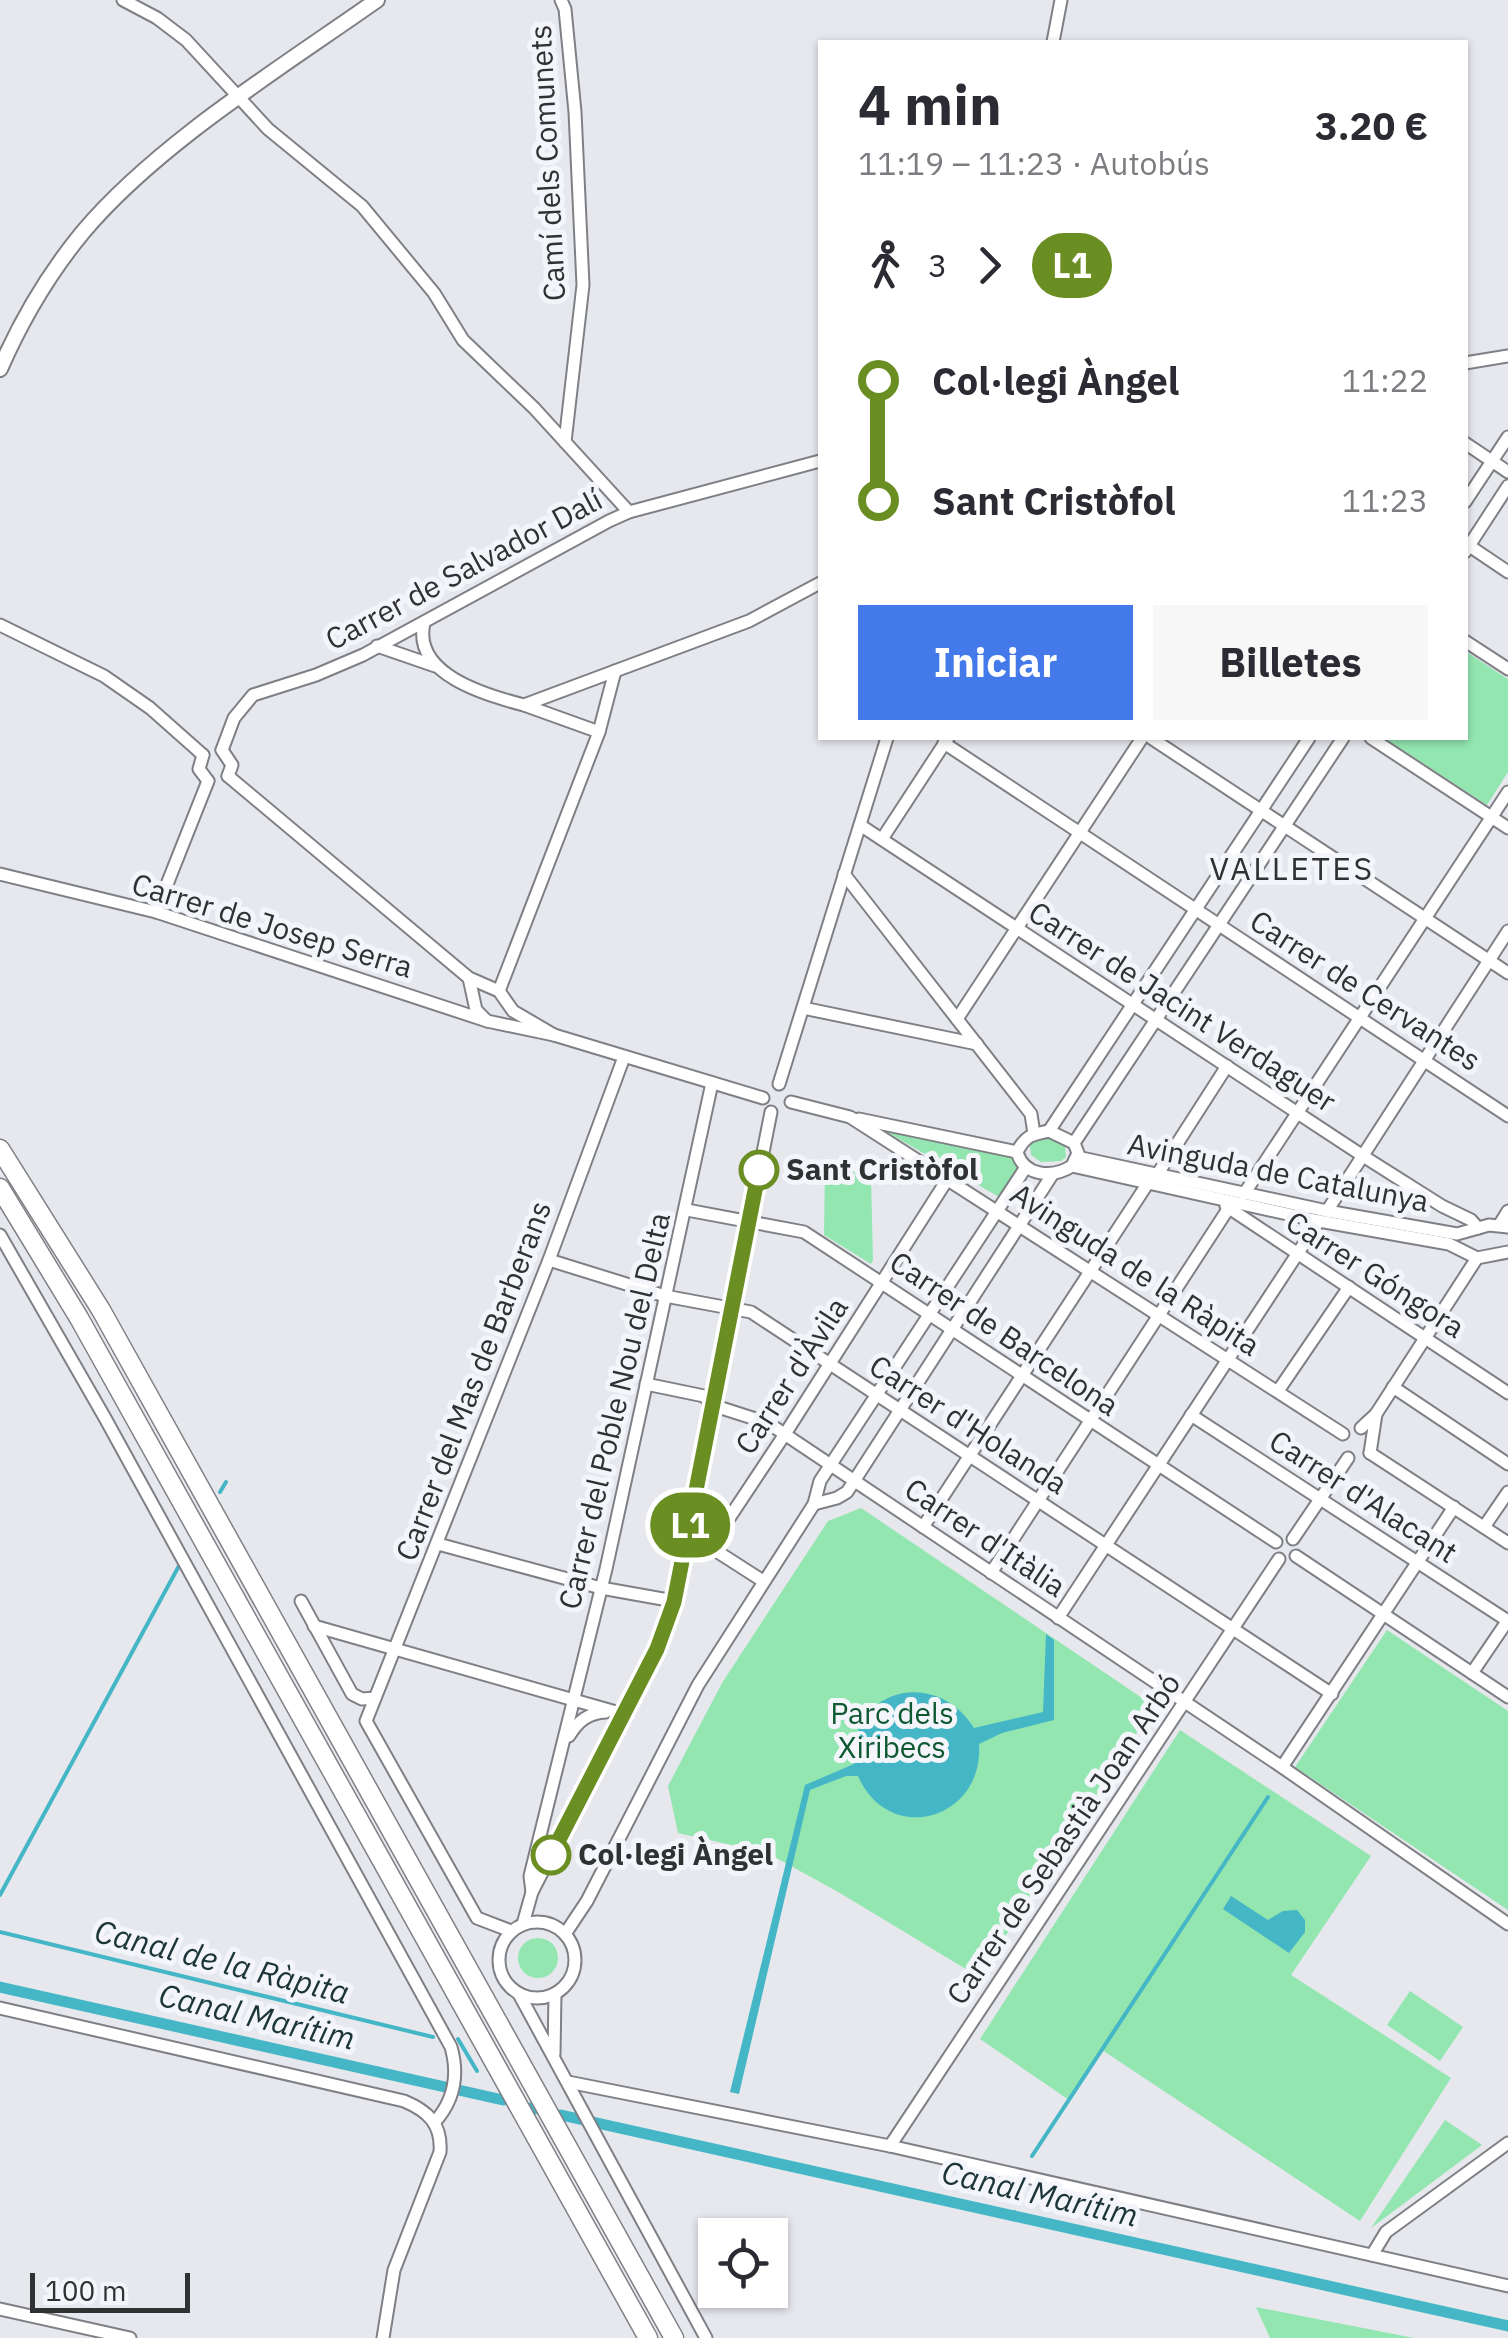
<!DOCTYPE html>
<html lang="es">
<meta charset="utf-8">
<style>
:root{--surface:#fff;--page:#f7f7f7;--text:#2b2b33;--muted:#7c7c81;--accent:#4379e9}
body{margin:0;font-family:"IBM Plex Sans",sans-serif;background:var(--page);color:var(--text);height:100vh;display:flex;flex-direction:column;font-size:38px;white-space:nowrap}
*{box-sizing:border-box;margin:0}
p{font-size:32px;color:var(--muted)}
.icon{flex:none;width:55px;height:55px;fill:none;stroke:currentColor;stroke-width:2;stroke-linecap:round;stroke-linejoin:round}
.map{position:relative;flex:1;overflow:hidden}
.drawer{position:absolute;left:818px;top:40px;width:650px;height:700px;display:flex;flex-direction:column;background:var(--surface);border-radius:0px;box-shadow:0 2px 8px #0004}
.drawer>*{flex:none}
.badge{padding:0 20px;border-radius:32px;font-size:35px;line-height:65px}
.fabs{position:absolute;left:698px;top:2218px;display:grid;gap:20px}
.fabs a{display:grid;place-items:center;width:90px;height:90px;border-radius:0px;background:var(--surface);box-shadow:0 2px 8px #0004;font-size:50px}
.scale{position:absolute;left:30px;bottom:25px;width:160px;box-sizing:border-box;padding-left:10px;border:5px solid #303133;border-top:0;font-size:28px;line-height:35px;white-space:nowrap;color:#303133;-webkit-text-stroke:8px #f4f5fb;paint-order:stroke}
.map>.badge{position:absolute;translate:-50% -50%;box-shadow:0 0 0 5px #fff}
.legs{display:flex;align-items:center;gap:15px;height:110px;padding:0 40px;font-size:32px}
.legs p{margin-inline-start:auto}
.overview{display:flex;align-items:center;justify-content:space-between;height:170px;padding:0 40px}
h1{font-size:55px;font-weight:700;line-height:75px}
.button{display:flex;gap:20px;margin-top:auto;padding:20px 40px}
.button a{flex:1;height:115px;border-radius:0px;background:var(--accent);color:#fff;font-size:40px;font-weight:700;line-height:115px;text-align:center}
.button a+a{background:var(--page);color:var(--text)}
ul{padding:0 40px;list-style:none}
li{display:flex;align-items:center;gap:35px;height:120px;font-size:38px}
li i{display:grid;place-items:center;width:15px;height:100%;margin:0 12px;background:currentColor}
li i::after{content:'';width:25px;height:25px;margin:-12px;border:8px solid;border-radius:50%;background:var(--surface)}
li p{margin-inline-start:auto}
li:first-child i{background:linear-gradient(#0000 50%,currentColor 0)}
li:last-child i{background:linear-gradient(currentColor 50%,#0000 0)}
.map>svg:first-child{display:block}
.green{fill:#93e6b0}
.water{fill:#45b6c6}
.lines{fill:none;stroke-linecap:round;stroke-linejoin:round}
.stream{stroke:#45b6c6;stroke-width:4}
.canal{stroke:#45b6c6;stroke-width:11}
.minor-casing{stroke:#7f8085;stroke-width:15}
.major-casing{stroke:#7f8085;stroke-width:18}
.highway-casing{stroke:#7f8085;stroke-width:21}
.minor{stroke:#fff;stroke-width:11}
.major{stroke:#fff;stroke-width:14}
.highway{stroke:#fff;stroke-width:18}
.line-1-casing{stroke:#fff;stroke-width:22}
.line-1{stroke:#6b8e23;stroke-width:15}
.stop-1-dot{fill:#fff;stroke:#6b8e23;stroke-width:5}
.labels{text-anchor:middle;stroke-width:10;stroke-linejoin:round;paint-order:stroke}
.street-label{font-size:30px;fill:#303133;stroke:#f4f5fb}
.stop-label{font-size:30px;font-weight:bold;fill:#303133;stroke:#f4f5fb;text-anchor:start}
.park-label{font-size:30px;fill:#0e5932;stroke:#f4f5fb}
.neighbourhood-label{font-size:32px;letter-spacing:2.5px;fill:#303133;stroke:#f4f5fb}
.water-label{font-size:32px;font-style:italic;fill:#1c3539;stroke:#f4f5fb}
</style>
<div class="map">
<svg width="1508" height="2338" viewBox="0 0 1508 2338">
<rect width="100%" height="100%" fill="#e7e8ee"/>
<g class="green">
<path d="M 1465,651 L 1508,679 L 1508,772 L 1487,805 L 1384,738 L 1465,738 Z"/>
<path d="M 880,1128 L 1012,1155 L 1018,1171 L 999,1197 Z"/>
<path d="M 1045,1138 L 1057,1140 L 1065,1146 L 1066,1157 L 1061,1161 L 1041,1162 L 1031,1155 L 1030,1145 L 1034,1140 Z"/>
<path d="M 825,1163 L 871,1177 L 873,1260 L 871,1264 L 824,1235 Z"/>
<path d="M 861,1508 L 1154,1706 L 979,1977 L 840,1893 L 767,1853 L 678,1833 L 668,1786 L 722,1683 L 828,1521 Z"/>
<path d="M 1387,1630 L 1508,1711 L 1508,1910 L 1295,1767 Z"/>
<path d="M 1180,1730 L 1371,1856 L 1291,1975 L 1451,2078 L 1360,2221 L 1102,2050 L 1069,2100 L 980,2039 Z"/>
<circle cx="538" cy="1958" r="20"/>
<path d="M 1410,1991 L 1463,2027 L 1440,2061 L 1387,2025 Z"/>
<path d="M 1445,2120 L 1482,2145 L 1371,2228 Z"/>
<path d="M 1256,2307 L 1414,2338 L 1270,2338 Z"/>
</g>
<g class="water">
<path d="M 1046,1634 L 1054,1640 L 1054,1720 L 1002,1733 L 979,1744 C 984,1820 889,1847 858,1776 L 846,1776 L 810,1790 L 739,2094 L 730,2092 L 805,1785 L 854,1764 C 848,1689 935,1666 974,1728 L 1043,1712 Z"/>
<path d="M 1231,1896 L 1268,1920 L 1283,1911 L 1297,1910 L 1305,1920 L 1305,1932 L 1289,1953 L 1223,1909 Z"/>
</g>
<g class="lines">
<g class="stream">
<path d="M 220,1492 L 226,1482"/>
<path d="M 0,1895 L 180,1564"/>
<path d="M 0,1932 L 433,2037"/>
<path d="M 458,2039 L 477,2071"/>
<path d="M 1032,2156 L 1268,1797"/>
<path d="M 1013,2217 L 1014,2212"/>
</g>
<g class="canal">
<path d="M 0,1987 L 503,2100"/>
<path d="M 531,2108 L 535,2109"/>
<path d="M 561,2115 L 1508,2326"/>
</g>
<g class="minor-casing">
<g id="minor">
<path d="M 123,0 L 157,18 L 186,40 L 268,129 L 362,206 L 434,293 L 463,340 L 534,408 L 629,512"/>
<path d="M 561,0 L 565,9 L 575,112 L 583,285 L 565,442"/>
<path d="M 1053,42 L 1061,0"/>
<path d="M 1465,363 L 1508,356"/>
<path d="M 1465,443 L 1508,472"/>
<path d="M 1465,502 L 1508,437"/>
<path d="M 1465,543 L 1508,572"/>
<path d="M 1465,552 L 1508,486"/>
<path d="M 424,623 C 412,674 485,695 524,705 L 749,621 L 820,583"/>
<path d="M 0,625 L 104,676 L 150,708 L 203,755"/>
<path d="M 1465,641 L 1508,669"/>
<path d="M 377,646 L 435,666"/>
<path d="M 524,705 L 599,732"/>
<path d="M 1151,738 L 1508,973"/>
<path d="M 1371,738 L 1508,828"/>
<path d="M 944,743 L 1508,1116"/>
<path d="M 222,750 L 234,718 L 253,695 L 316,675 L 363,655 L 609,521 L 629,512 L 820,461"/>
<path d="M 222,750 L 232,765 L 228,776"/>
<path d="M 203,755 L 199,769 L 208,781"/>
<path d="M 228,776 L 469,978 L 499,991 L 513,1011 L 554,1035"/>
<path d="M 860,825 L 1363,1156 L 1442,1206 L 1471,1220 L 1478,1228"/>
<path d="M 882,839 L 948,738"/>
<path d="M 0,874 L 156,912 L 487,1021"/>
<path d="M 844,874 L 1031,1114 L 1034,1134"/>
<path d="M 156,912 L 208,781"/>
<path d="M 469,978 L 476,1010 L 487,1021 L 554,1035 L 763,1098"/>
<path d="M 499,991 L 599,732 L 615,671"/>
<path d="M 803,1008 L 977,1044"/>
<path d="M 957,1019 L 1142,738"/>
<path d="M 779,1084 L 887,738"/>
<path d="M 791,1102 L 850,1117 L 1343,1434"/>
<path d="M 859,1119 L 1017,1152"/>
<path d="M 1049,1131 L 1309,738"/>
<path d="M 1049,1131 L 1074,1143 L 1078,1153 L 1072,1166 C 1053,1178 1024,1177 1017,1152 C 1025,1136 1032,1134 1049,1131 Z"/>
<path d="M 1074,1143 L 1343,738"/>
<path d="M 1077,1157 L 1327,1211 L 1457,1234 L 1489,1225 L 1508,1227"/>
<path d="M 1072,1166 L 1319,1221 L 1449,1244 L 1477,1258 L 1508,1252"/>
<path d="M 1157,1175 L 1227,1066"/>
<path d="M 1244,1194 L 1508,792"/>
<path d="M 1226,1206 L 1508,1393"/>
<path d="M 687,1210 L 804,1232 L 1276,1542"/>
<path d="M 1327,1211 L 1508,931"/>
<path d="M 1500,1224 L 1508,1211"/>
<path d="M 0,1235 L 105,1418 L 451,2047 C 459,2075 454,2101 434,2123"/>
<path d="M 549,1260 L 665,1296 L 751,1312 L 1332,1694"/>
<path d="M 646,1384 L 704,1396 L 712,1405 L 768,1423 L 1282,1767 L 1508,1924"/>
<path d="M 1393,1387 L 1508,1464"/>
<path d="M 1278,1391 L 1349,1287"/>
<path d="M 1191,1415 L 1508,1621"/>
<path d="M 1361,1428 L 1376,1414 L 1477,1258"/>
<path d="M 1370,1453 L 1508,1543"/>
<path d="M 1370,1453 L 1376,1414"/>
<path d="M 814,1504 L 837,1498 L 847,1492 L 1052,1175"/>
<path d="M 923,1527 L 1148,1183"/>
<path d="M 1484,1527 L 1508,1492"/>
<path d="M 1293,1539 L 1348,1458"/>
<path d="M 687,1541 L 710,1547 L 763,1581"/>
<path d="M 438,1544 L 601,1588 L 674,1601"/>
<path d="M 710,1547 L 785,1434 L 947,1180"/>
<path d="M 1296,1556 L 1508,1697"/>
<path d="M 991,1573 L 1232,1203"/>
<path d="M 301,1601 L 352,1694 L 362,1699 L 375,1698"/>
<path d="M 1058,1618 L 1319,1221"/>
<path d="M 314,1626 L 623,1714"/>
<path d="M 1472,1673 L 1508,1620"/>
<path d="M 569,1736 C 578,1721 588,1713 606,1712"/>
<path d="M 1282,1767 L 1454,1507"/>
<path d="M 532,1892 L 530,1876 L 606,1569 L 712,1083"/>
<circle cx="537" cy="1960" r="38"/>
<path d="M 523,1924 L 532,1892 L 657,1649 L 674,1601 L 771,1112"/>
<path d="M 511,1931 L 477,1918 L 366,1721 L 549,1260 L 624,1057"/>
<path d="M 565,1934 L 587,1901 L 698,1685 L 814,1504 L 820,1481 L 1026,1167"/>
<path d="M 519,1994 L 706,2338"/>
<path d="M 0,2008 L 404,2101 C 428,2111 442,2124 440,2152 L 394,2270 L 383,2338"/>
<path d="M 554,2054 L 555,1994"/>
<path d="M 568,2082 L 890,2146 L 1508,2286"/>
<path d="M 890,2146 L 1279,1559"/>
<path d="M 1372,2255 L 1386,2232 L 1508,2143"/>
<path d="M 0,2309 L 130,2338"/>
</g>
</g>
<g class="major-casing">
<path id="major" d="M 0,369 C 21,321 50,272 83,232 C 157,144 282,67 377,0"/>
</g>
<g class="highway-casing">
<g id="highway">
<path d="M 0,1149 L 101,1310 L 674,2338"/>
<path d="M 0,1188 L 79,1318 L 648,2338"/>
</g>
</g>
<use href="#minor" class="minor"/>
<use href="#major" class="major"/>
<use href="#highway" class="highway"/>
</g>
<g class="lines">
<g class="line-1-casing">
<path id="line-1" d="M 551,1855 L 657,1649 L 674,1602 L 759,1170"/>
</g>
<use href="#line-1" class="line-1"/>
</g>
<g class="stop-1-dot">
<circle cx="759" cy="1170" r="18"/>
<circle cx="551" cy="1855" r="18"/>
</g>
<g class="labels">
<g class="street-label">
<text transform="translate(548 163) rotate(-93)" y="10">Camí dels Comunets</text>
<text transform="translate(464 570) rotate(-28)" y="10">Carrer de Salvador Dalí</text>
<text transform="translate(272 926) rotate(17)" y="10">Carrer de Josep Serra</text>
<text transform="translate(1365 991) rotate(33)" y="10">Carrer de Cervantes</text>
<text transform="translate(1182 1007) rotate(33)" y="10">Carrer de Jacint Verdaguer</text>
<text transform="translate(1278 1173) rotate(11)" y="10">Avinguda de Catalunya</text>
<text transform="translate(1135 1270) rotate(33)" y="10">Avinguda de la Ràpita</text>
<text transform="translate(1375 1275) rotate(33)" y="10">Carrer Góngora</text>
<text transform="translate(1004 1334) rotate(34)" y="10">Carrer de Barcelona</text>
<text transform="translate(792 1376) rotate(-57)" y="10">Carrer d'Àvila</text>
<text transform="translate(474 1381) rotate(-69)" y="10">Carrer del Mas de Barberans</text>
<text transform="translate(615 1411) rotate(-77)" y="10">Carrer del Poble Nou del Delta</text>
<text transform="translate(968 1425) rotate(33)" y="10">Carrer d'Holanda</text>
<text transform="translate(1363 1497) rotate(33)" y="10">Carrer d'Alacant</text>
<text transform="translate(985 1538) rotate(34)" y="10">Carrer d'Itàlia</text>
<text transform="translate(1064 1839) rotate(-56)" y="10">Carrer de Sebastià Joan Arbó</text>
</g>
<g class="stop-label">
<text x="786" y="1180">Sant Cristòfol</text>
<text x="578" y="1865">Col·legi Àngel</text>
</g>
<g class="park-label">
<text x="892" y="1724">Parc dels<tspan x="892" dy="34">Xiribecs</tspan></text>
</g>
<g class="neighbourhood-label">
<text x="1292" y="880">VALLETES</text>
</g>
<g class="water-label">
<text transform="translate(222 1962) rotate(14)" y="11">Canal de la Ràpita</text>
<text transform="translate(257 2017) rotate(13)" y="11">Canal Marítim</text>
<text transform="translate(1040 2194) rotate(13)" y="11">Canal Marítim</text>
</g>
</g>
</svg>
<div class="fabs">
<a><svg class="icon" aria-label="locate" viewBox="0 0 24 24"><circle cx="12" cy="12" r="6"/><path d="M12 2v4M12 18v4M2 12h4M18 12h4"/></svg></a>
</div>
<div class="scale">100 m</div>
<b class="badge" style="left:690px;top:1525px;background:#6b8e23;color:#fff">L1</b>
<section class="drawer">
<div class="overview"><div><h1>4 min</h1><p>11:19 – 11:23 · Autobús</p></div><b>3.20 €</b></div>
<div class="legs"><svg class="icon" aria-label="walk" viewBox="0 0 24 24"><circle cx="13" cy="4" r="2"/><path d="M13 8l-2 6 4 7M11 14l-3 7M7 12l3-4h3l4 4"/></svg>3<svg class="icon" aria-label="forward" viewBox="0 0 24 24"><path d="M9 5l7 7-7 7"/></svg><b class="badge" style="background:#6b8e23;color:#fff">L1</b></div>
<ul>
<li><i style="color:#6b8e23"></i><b>Col·legi Àngel</b><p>11:22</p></li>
<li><i style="color:#6b8e23"></i><b>Sant Cristòfol</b><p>11:23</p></li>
</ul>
<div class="button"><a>Iniciar</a><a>Billetes</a></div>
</section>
</div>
